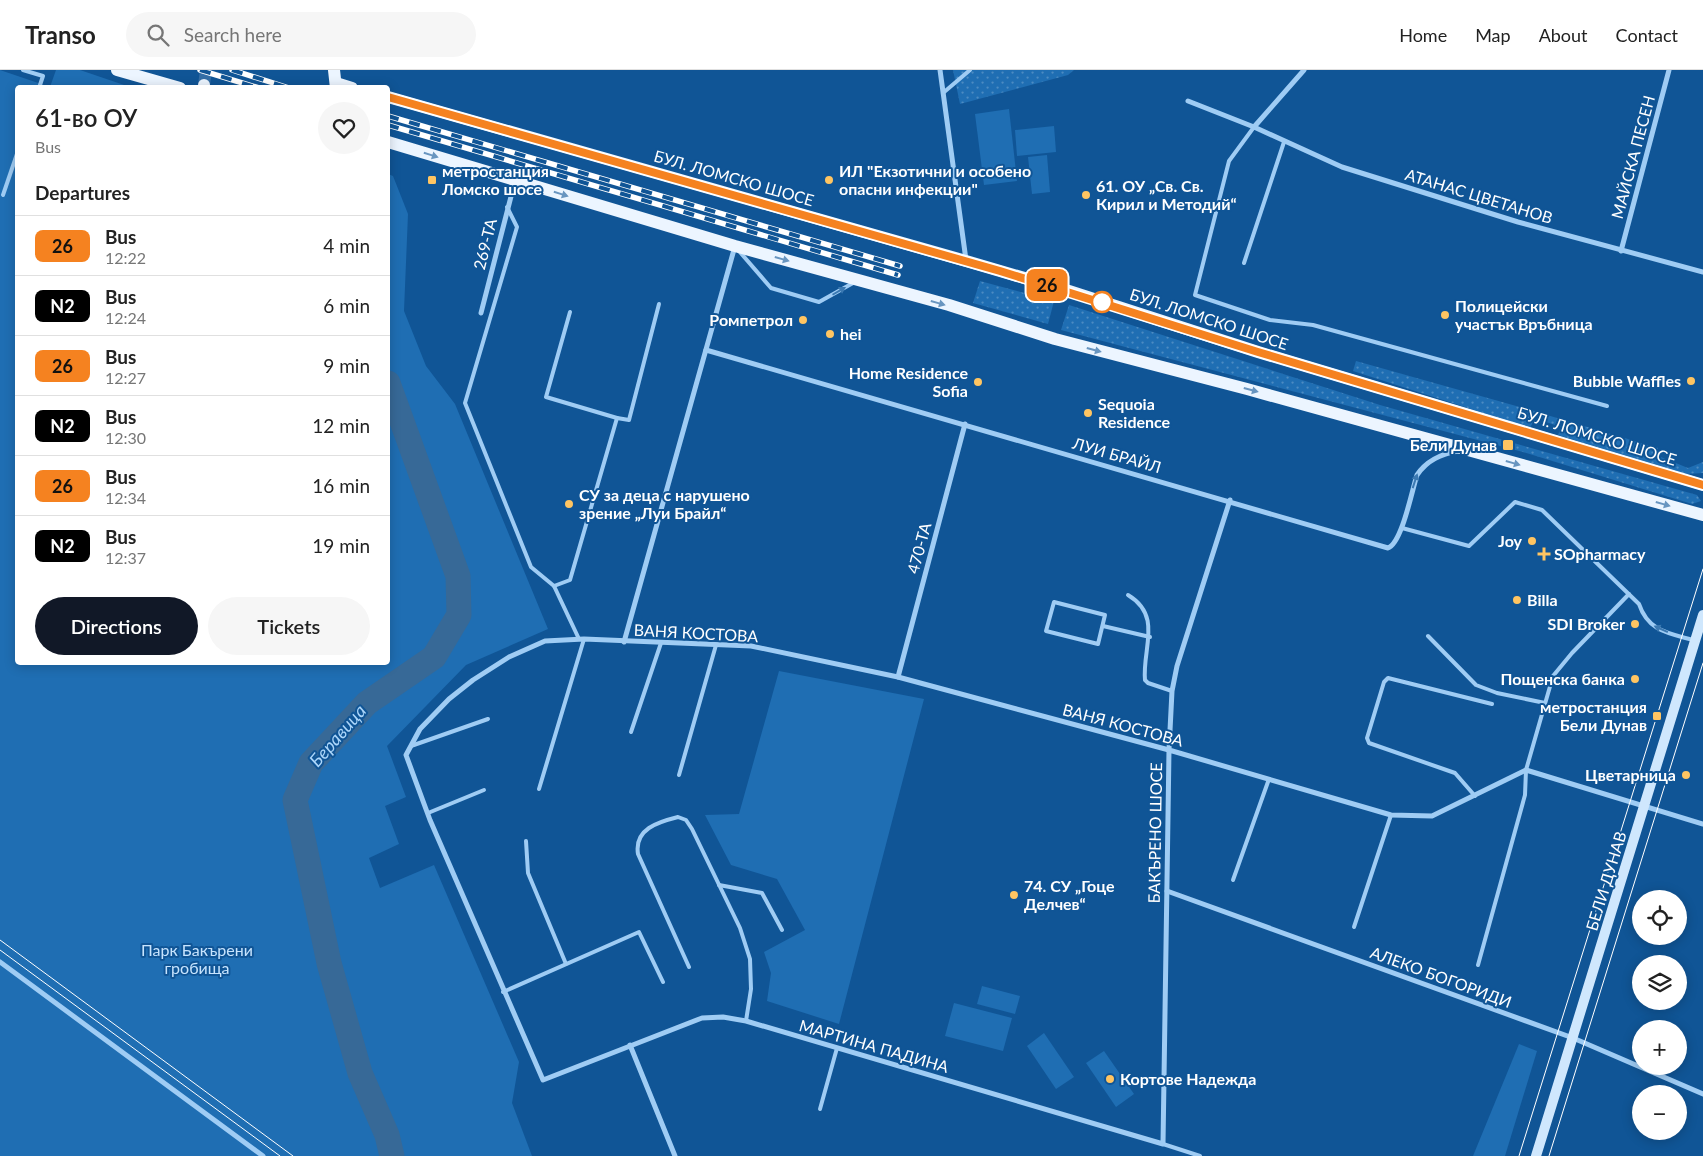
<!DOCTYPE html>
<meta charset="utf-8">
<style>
:root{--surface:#fff;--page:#f6f6f6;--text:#222;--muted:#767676;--line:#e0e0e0;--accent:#111827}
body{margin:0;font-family:Lato,sans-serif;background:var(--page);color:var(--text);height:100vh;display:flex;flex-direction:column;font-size:19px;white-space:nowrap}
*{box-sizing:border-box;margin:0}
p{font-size:16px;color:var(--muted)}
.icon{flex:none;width:28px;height:28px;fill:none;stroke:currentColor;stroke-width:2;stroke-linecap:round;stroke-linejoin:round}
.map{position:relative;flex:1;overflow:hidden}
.side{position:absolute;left:15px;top:15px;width:375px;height:580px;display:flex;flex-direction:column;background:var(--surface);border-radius:5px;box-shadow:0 2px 12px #0003}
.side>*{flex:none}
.badge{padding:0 10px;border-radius:8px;font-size:18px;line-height:32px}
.buttons{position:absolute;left:1632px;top:820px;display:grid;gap:10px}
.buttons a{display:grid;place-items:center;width:55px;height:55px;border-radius:50%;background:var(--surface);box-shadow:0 2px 12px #0003;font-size:25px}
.map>.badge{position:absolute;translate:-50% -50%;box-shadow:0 0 0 2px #fff}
h2{padding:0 20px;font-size:19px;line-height:45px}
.round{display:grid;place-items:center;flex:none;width:52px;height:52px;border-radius:26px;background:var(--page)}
.head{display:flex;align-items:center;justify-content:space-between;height:85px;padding:0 20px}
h1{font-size:24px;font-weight:600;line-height:38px}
.cta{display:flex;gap:10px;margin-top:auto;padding:10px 20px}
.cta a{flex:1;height:58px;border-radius:30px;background:var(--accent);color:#fff;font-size:20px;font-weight:600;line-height:58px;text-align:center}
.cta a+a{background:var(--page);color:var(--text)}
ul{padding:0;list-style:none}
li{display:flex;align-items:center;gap:15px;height:60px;padding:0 20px;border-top:1px solid var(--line)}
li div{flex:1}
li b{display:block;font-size:19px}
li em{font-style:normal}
li .badge{min-width:55px;font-weight:700;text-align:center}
header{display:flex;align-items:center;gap:30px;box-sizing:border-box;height:70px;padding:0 25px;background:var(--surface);border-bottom:1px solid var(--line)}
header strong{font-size:24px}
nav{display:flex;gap:28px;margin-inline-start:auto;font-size:18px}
.search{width:350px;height:45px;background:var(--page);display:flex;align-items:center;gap:12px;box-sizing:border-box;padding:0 18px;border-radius:28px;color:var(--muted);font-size:19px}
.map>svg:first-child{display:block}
.grass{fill:url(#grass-dots)}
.park{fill:#1f6eb3}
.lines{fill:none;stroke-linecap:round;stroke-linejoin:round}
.river{stroke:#376997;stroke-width:25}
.primary-tunnel{stroke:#346ea6;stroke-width:12;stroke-dasharray:12 6;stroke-linecap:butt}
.lane{stroke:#9fccf4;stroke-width:4}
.street{stroke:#9fccf4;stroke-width:5}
.secondary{stroke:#cfe7fd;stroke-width:10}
.primary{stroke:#ecf5ff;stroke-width:12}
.tram{stroke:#fff;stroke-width:1}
.rail-casing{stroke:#fff;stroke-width:5.5}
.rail{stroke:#105596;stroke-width:4;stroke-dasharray:11;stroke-linecap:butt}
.oneway{fill:#6895c0}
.oneway2{fill:#3b79b2}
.line-casing{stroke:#fff;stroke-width:11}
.line{stroke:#f58220;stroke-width:8}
.poi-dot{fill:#ffc562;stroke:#105596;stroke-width:2}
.stop-dot{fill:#fff;stroke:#f58220;stroke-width:2.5}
.labels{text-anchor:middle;stroke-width:4;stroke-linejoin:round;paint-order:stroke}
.street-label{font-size:16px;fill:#fff;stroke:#105596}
.poi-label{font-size:16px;font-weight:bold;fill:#fff;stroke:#105596;text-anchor:start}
.park-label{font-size:16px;fill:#c7e4fe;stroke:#105596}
.water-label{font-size:18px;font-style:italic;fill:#acd6fa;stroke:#105596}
</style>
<header>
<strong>Transo</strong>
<div class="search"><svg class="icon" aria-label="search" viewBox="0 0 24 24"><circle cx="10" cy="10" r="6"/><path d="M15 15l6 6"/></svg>Search here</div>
<nav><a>Home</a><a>Map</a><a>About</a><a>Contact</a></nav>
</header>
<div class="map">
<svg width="1703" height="1086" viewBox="0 0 1703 1086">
<defs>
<pattern id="grass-dots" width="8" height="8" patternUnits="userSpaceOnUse" patternTransform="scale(1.25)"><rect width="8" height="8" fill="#1f6eb3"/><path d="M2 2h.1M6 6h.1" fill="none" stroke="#4c8bc2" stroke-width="1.8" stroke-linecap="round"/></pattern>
</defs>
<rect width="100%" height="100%" fill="#105596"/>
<g class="grass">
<path d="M 953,0 L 1074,0 L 1068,5 L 960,34 Z"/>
<path d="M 980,211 L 1054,231 L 1048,254 L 973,233 Z"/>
<path d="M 1069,235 L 1380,335 L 1697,425 L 1701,431 L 1692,434 L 1523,382 L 1061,260 Z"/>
<path d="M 1356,291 L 1538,342 L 1530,358 L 1353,301 Z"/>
<path d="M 1547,345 L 1658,378 L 1656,385 L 1688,398 L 1703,392 L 1703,403 L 1686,404 L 1558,365 L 1561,357 L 1546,352 Z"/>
</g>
<g class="park">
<path d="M 0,0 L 50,17 L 56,0 L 80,0 L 130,17 L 18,18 L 18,592 L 388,592 L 388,104 L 393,106 L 408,144 L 404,241 L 426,296 L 455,334 L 548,559 L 466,595 L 387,676 L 406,727 L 385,736 L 399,774 L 369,788 L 380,818 L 434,795 L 519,992 L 512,1033 L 532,1086 L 0,1086 Z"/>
<path d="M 1009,39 L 1017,111 L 984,115 L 975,44 Z"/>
<path d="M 1054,56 L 1056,82 L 1017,86 L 1015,60 Z"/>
<path d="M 1047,85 L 1050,122 L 1032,124 L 1028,87 Z"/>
<path d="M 779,601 L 924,629 L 839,954 L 767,931 L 771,903 L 764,882 L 805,860 L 777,809 L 731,795 L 705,745 L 739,744 Z"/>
<path d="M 982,916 L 1020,926 L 1015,944 L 977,934 Z"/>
<path d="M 954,933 L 1012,948 L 1003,981 L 945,966 Z"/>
<path d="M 1044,963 L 1074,1007 L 1056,1019 L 1027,976 Z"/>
<path d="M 1519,974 L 1537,981 L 1505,1086 L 1473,1086 Z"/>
<path d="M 1104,981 L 1134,1024 L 1116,1037 L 1086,993 Z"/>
</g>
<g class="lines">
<path class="river" d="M 388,313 L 458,506 L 459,545 L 434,587 L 367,633 L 311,693 L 295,730 L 329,893 L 360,1003 L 387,1065 L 392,1086"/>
<path class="primary-tunnel" d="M 204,15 L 206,0"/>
<g class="lane">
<path d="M 23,0 L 43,6 L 39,18"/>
<path d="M 943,23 L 970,0"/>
<path d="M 1254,57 L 1229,91 L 1195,225 L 1270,250 L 1313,255 L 1607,336"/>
<path d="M 3,125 L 18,81"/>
<path d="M 507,137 L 517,157 L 465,333 L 531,497 L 554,516 L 579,569"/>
<path d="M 739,181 L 771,218 L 819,232 L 853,213"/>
<path d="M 1244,193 L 1284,72"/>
<path d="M 617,348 L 629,350 L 659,234"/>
<path d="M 1402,458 L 1469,476 L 1515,432 L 1542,440 L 1639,534 C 1648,561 1668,563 1693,570"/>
<path d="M 554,516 L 570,510 L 617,348 L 546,327 L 570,242"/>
<path d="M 1128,525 C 1163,546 1142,579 1145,610 L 1148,613 L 1172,621"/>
<path d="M 1054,532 L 1105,545 L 1098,574 L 1046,561 Z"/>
<path d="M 1103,556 L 1150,567"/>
<path d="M 1428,566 L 1476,615 L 1497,623 L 1545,633"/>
<path d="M 631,662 L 661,573"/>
<path d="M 411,676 L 488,649"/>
<path d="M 679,705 L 716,575"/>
<path d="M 539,719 L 584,569"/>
<path d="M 1475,726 L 1455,703 L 1369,673 L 1367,668 L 1384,612 L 1388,608 L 1492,634"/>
<path d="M 428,743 L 484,720"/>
<path d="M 526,771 L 528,803 L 566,894"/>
<path d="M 1233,810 L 1269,709"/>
<path d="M 719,815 L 762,823 L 782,860"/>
<path d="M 1354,857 L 1391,745"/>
<path d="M 1478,895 L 1525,725 L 1526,700 L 1553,606 L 1572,583 L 1629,524"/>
<path d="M 689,897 L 638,784 C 634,759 658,752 678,747 L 686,750 L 692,759 L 740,858 L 750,889 L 751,919 L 746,951"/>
<path d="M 503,922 L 639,862 L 663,912"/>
<path d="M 820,1039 L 837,978"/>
<path d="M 1163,1074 L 1200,1086"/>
</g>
<g class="street">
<path d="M 940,0 L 966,190"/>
<path d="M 1188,31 L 1254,57 L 1342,97 L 1518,152 L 1703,202"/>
<path d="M 1254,57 L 1304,0"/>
<path d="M 1621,181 L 1669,0"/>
<path d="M 481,243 L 515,111"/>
<path d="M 706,280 L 1388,478 C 1402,473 1412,420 1417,405 C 1427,390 1441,384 1458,381"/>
<path d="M 1230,430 L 1177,596 L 1172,621 L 1169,680 L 1163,1074 L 746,951 L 723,947 L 702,948 L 543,1010 L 430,750 L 406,685 L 420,659 L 449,629 L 473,610 L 509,587 L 545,571 L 584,569 L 751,576 L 898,607 L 1169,680 L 1391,745 L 1432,746 L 1526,700 L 1703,754"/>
<path d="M 624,572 L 735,176"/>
<path d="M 898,607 L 965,354"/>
<path d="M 1167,821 L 1573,968 L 1703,1024"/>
<path d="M 0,892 L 263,1086"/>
<path d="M 630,975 L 675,1086"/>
</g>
<path class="secondary" d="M 1536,1086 L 1703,545"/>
<g class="primary">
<path d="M 117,0 L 180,18"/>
<path d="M 334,0 L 336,18"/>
<path d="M 336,13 L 352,18"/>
<path d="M 204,15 L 204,18"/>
<path d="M 388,27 L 966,191 L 1069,221 L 1258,282 L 1703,415"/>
<path d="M 388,72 L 735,176 L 949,235 L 1055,269 L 1247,319 L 1703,445"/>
</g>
<g class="tram">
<path d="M 0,870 L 293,1086"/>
<path d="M 0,880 L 280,1086"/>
<path d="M 1519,1086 L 1703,499"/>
<path d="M 1549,1086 L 1703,593"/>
</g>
<g class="rail-casing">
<g id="rail">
<path d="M 200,0 L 259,18"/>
<path d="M 232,0 L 289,18"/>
<path d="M 388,46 L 900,196"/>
<path d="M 388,55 L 898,205"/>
</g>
</g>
<use href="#rail" class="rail"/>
</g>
<defs><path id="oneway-solid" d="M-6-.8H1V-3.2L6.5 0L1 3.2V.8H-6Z" transform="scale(1.25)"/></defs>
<g class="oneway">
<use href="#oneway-solid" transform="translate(431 85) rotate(17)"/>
<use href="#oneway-solid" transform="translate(561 124) rotate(17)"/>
<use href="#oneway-solid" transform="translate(782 189) rotate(16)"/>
<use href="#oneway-solid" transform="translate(938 233) rotate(16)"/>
<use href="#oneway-solid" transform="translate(1094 280) rotate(15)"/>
<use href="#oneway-solid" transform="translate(1251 320) rotate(15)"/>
<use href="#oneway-solid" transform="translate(1513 393) rotate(16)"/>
<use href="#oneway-solid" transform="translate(1663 434) rotate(16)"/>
</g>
<g class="oneway2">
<use href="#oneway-solid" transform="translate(839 221) rotate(-30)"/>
<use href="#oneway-solid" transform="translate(1415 411) rotate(-72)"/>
<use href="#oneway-solid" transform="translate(1661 559) rotate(-156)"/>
</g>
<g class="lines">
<g class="line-casing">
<path id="line" d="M 388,27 L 1000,201 L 1258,282 L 1703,415"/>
</g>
<use href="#line" class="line"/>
</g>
<g class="poi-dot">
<rect x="427" y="105" width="10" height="10" rx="2.5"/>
<circle cx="829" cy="110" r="5"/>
<circle cx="1086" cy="125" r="5"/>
<circle cx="1445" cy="245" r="5"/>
<circle cx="803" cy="250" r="5"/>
<circle cx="830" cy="264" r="5"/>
<circle cx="1691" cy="311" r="5"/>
<circle cx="978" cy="312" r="5"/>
<circle cx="1088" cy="343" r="5"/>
<rect x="1502" y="369" width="12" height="12" rx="2.5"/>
<circle cx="569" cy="434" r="5"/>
<circle cx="1532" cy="471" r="5"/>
<path d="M1541.5 476.5h5v5h5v5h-5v5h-5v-5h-5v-5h5z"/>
<circle cx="1517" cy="530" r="5"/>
<circle cx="1635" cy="554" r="5"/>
<circle cx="1635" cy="609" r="5"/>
<rect x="1652" y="641" width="10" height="10" rx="2.5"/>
<circle cx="1686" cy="705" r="5"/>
<circle cx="1014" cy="825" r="5"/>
<circle cx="1110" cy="1009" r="5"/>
</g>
<circle class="stop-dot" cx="1102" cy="232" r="10"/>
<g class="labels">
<g class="street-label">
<text transform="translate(1633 87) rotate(-75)" y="6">МАЙСКА ПЕСЕН</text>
<text transform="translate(734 108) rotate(16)" y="6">БУЛ. ЛОМСКО ШОСЕ</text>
<text transform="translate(1479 126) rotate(17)" y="6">АТАНАС ЦВЕТАНОВ</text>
<text transform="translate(485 174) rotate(-76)" y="6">269-ТА</text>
<text transform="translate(1209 249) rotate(18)" y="6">БУЛ. ЛОМСКО ШОСЕ</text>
<text transform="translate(1597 366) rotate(17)" y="6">БУЛ. ЛОМСКО ШОСЕ</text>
<text transform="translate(1117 385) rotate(16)" y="6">ЛУИ БРАЙЛ</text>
<text transform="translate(919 478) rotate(-75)" y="6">470-ТА</text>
<text transform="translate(696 563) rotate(3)" y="6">ВАНЯ КОСТОВА</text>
<text transform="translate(1123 655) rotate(15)" y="6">ВАНЯ КОСТОВА</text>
<text transform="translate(1155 763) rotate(-89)" y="6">БАКЪРЕНО ШОСЕ</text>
<text transform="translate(1606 811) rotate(-73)" y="6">БЕЛИ ДУНАВ</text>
<text transform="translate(1441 907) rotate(20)" y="6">АЛЕКО БОГОРИДИ</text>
<text transform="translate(874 976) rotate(16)" y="6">МАРТИНА ПАДИНА</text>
</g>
<g class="poi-label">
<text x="442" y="107">метростанция<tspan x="442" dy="18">Ломско шосе</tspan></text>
<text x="839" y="107">ИЛ "Екзотични и особено<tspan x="839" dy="18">опасни инфекции"</tspan></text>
<text x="1096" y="122">61. ОУ „Св. Св.<tspan x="1096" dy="18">Кирил и Методий“</tspan></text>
<text x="1455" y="242">Полицейски<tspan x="1455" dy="18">участък Връбница</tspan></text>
<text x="793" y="256" text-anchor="end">Ромпетрол</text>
<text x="840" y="270">hei</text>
<text x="968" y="309" text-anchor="end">Home Residence<tspan x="968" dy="18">Sofia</tspan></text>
<text x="1681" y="317" text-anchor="end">Bubble Waffles</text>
<text x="1098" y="340">Sequoia<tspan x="1098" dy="18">Residence</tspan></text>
<text x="1497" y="381" text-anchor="end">Бели Дунав</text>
<text x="579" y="431">СУ за деца с нарушено<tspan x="579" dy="18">зрение „Луи Брайл“</tspan></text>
<text x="1522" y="477" text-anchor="end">Joy</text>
<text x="1554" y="490">SOpharmacy</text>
<text x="1527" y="536">Billa</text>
<text x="1625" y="560" text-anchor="end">SDI Broker</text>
<text x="1625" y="615" text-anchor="end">Пощенска банка</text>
<text x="1647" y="643" text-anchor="end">метростанция<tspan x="1647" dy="18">Бели Дунав</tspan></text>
<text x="1676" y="711" text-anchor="end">Цветарница</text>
<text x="1024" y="822">74. СУ „Гоце<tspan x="1024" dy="18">Делчев“</tspan></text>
<text x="1120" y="1015">Кортове Надежда</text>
</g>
<g class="park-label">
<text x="197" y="886">Парк Бакърени<tspan x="197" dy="18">гробища</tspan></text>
</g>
<g class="water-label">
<text transform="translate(338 666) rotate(-49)" y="6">Беравица</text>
</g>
</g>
</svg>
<div class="buttons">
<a><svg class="icon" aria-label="locate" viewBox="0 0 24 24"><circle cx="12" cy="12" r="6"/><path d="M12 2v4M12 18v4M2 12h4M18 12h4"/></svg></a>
<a><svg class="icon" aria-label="layers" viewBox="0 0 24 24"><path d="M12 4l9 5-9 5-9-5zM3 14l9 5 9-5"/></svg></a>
<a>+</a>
<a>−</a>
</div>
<b class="badge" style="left:1047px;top:215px;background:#f58220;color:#111">26</b>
<section class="side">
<div class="head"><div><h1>61-во ОУ</h1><p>Bus</p></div><a class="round"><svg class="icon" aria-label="heart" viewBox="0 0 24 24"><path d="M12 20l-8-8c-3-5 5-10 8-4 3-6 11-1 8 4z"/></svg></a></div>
<h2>Departures</h2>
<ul>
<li><span class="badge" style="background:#f58220;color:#111">26</span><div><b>Bus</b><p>12:22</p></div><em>4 min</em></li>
<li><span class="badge" style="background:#000;color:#fff">N2</span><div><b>Bus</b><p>12:24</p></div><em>6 min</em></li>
<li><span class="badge" style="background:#f58220;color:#111">26</span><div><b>Bus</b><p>12:27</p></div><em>9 min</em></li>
<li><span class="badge" style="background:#000;color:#fff">N2</span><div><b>Bus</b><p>12:30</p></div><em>12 min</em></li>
<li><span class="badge" style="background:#f58220;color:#111">26</span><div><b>Bus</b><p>12:34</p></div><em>16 min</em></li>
<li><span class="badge" style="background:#000;color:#fff">N2</span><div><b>Bus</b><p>12:37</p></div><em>19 min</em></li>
</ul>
<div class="cta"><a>Directions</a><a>Tickets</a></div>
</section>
</div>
